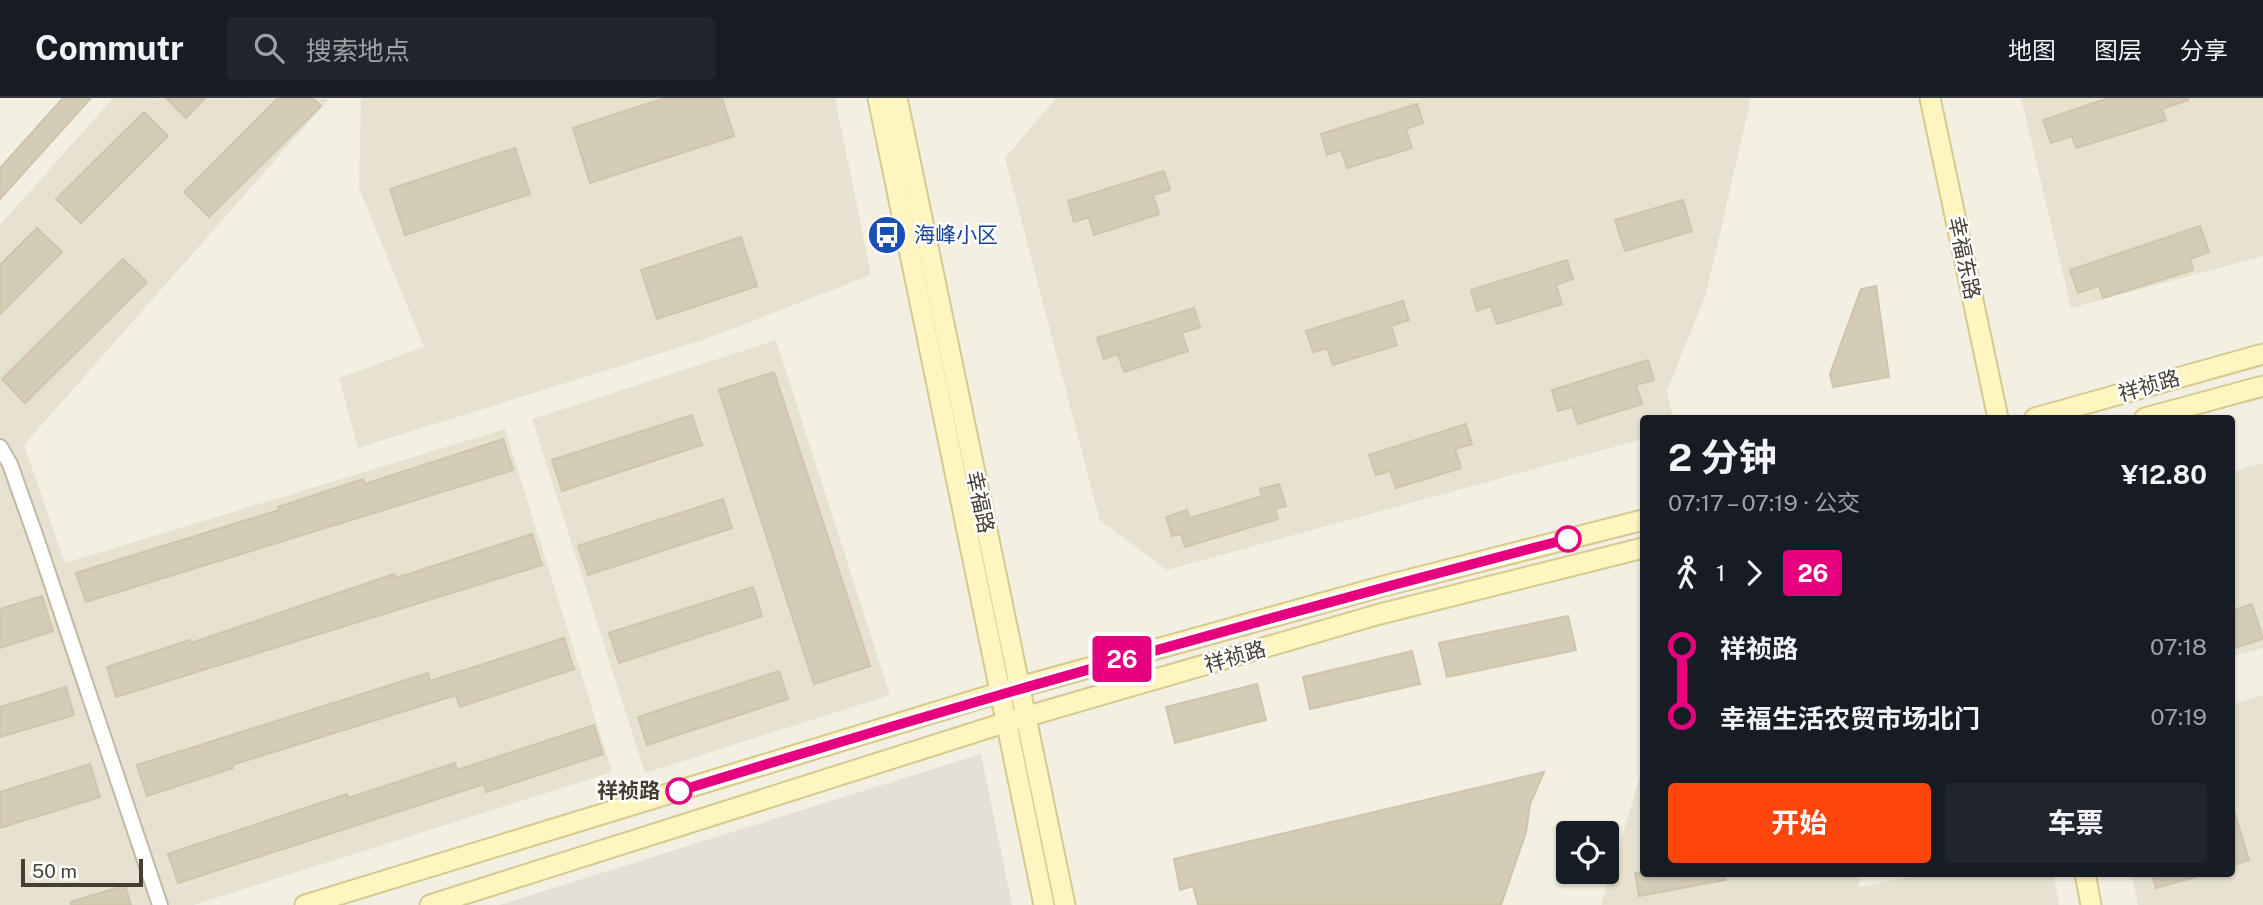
<!DOCTYPE html>
<html lang="zh">
<meta charset="utf-8">
<style>
:root{--surface:#171b24;--page:#20242c;--text:#f1f3f6;--muted:#9ea1a6;--line:#363941;--accent:#ff460d}
body{margin:0;font-family:"Public Sans","Noto Sans SC",sans-serif;background:var(--page);color:var(--text);height:100vh;display:flex;flex-direction:column;font-size:26px;white-space:nowrap}
*{box-sizing:border-box;margin:0}
p{font-size:23px;color:var(--muted)}
.icon{flex:none;width:38px;height:38px;fill:none;stroke:currentColor;stroke-width:2;stroke-linecap:round;stroke-linejoin:round}
.map{position:relative;flex:1;overflow:hidden}
.details{position:absolute;left:1640px;top:317px;width:595px;height:462px;display:flex;flex-direction:column;background:var(--surface);border-radius:7px;box-shadow:0 2px 5px #0004}
.details>*{flex:none}
.badge{padding:0 14px;border-radius:5px;font-size:24px;line-height:46px}
.buttons{position:absolute;left:1556px;top:723px;display:grid;gap:14px}
.buttons a{display:grid;place-items:center;width:63px;height:63px;border-radius:7px;background:var(--surface);box-shadow:0 2px 5px #0004;font-size:35px}
.scale{position:absolute;left:21px;bottom:18px;width:122px;box-sizing:border-box;padding-left:7px;border:4px solid #453f33;border-top:0;font-size:19px;line-height:24px;white-space:nowrap;color:#453f33;-webkit-text-stroke:5px #fff;paint-order:stroke}
.map>.badge{position:absolute;translate:-50% -50%;box-shadow:0 0 0 4px #fff}
.legs{display:flex;align-items:center;gap:10px;height:77px;padding:0 28px;font-size:23px}
.legs p{margin-inline-start:auto}
.head{display:flex;align-items:center;justify-content:space-between;height:119px;padding:0 28px}
h1{font-size:38px;font-weight:700;line-height:52px}
.action{display:flex;gap:14px;margin-top:auto;padding:14px 28px}
.action a{flex:1;height:80px;border-radius:7px;background:var(--accent);color:#fff;font-size:28px;font-weight:700;line-height:80px;text-align:center}
.action a+a{background:var(--page);color:var(--text)}
ul{padding:0 28px;list-style:none}
li{display:flex;align-items:center;gap:24px;height:70px;font-size:26px}
li i{display:grid;place-items:center;width:10px;height:100%;margin:0 9px;background:currentColor}
li i::after{content:'';width:18px;height:18px;margin:-9px;border:5px solid;border-radius:50%;background:var(--surface)}
li p{margin-inline-start:auto}
li:first-child i{background:linear-gradient(#0000 50%,currentColor 0)}
li:last-child i{background:linear-gradient(currentColor 50%,#0000 0)}
header{display:flex;align-items:center;gap:42px;box-sizing:border-box;height:98px;padding:0 35px;background:var(--surface);border-bottom:2px solid var(--line)}
header strong{font-size:33px}
nav{display:flex;gap:38px;margin-inline-start:auto;font-size:24px}
.search{width:490px;height:63px;background:var(--page);display:flex;align-items:center;gap:18px;box-sizing:border-box;padding:0 24px;border-radius:7px;color:var(--muted);font-size:26px}
.map>svg:first-child{display:block}
.residential{fill:#e7e2d0}
.industrial{fill:#e4e0d8}
.building{fill:#d5ccb7;stroke:#d0c5aa;stroke-width:2}
.lines{fill:none;stroke-linecap:round;stroke-linejoin:round}
.street-casing{stroke:#bfb8a5;stroke-width:18}
.secondary-casing{stroke:#d6ca8e;stroke-width:23}
.street{stroke:#fff;stroke-width:14}
.secondary{stroke:#fff5c0;stroke-width:19}
.line-1-casing{stroke:#fff;stroke-width:16}
.line-1{stroke:#e6007e;stroke-width:10}
.stop-1-dot{fill:#fff;stroke:#e6007e;stroke-width:3.5}
.labels{text-anchor:middle;stroke-width:5;stroke-linejoin:round;paint-order:stroke}
.transit-label{font-size:21px;fill:#164399;stroke:#fff;text-anchor:start}
.street-label{font-size:21px;fill:#453f33;stroke:#fff}
.stop-label{font-size:21px;font-weight:bold;fill:#453f33;stroke:#fff;text-anchor:end}
</style>
<header>
<strong>Commutr</strong>
<div class="search"><svg class="icon" aria-label="search" viewBox="0 0 24 24"><circle cx="10" cy="10" r="6"/><path d="M15 15l6 6"/></svg>搜索地点</div>
<nav><a>地图</a><a>图层</a><a>分享</a></nav>
</header>
<div class="map">
<svg width="2263" height="807" viewBox="0 0 2263 807">
<rect width="100%" height="100%" fill="#f3efe3"/>
<g class="residential">
<path d="M 113,0 L 329,1 L 24,347 L 65,465 L 505,331 L 612,674 L 193,807 L 0,807 L 0,127 Z"/>
<path d="M 361,0 L 835,0 L 871,177 L 706,241 L 358,350 L 339,280 L 424,249 L 359,90 Z"/>
<path d="M 1056,0 L 1751,0 L 1706,196 L 1667,293 L 1673,320 L 1643,320 L 1643,341 L 1167,472 L 1100,423 L 1005,60 Z"/>
<path d="M 2021,0 L 2263,0 L 2263,158 L 2071,210 Z"/>
<path d="M 776,242 L 890,597 L 645,675 L 532,321 Z"/>
<path d="M 2263,365 L 2263,550 L 2231,558 L 2231,374 Z"/>
<path d="M 2263,597 L 2263,807 L 2138,807 L 2132,775 L 2231,775 L 2231,607 Z"/>
<path d="M 1643,669 L 1643,775 L 1858,775 L 1860,789 L 1931,775 L 2053,775 L 2059,807 L 1601,807 Z"/>
</g>
<path class="industrial" d="M 981,656 L 1012,807 L 499,807 Z"/>
<g class="building">
<path d="M 63,0 L 91,0 L 0,101 L 0,70 Z"/>
<path d="M 166,0 L 205,0 L 186,20 Z"/>
<path d="M 278,0 L 313,0 L 321,8 L 209,119 L 184,94 Z"/>
<path d="M 665,0 L 722,0 L 734,38 L 590,85 L 573,30 Z"/>
<path d="M 2108,0 L 2188,0 L 2188,2 L 2162,11 L 2166,22 L 2131,33 L 2076,50 L 2072,38 L 2051,45 L 2043,22 Z"/>
<path d="M 1417,6 L 1423,25 L 1406,31 L 1412,50 L 1347,70 L 1341,52 L 1327,57 L 1321,36 Z"/>
<path d="M 144,14 L 168,38 L 81,125 L 56,101 Z"/>
<path d="M 515,50 L 530,96 L 405,137 L 390,91 Z"/>
<path d="M 1164,73 L 1170,92 L 1153,97 L 1159,116 L 1094,137 L 1089,119 L 1074,124 L 1068,103 Z"/>
<path d="M 1683,102 L 1692,133 L 1625,153 L 1615,122 Z"/>
<path d="M 2200,128 L 2209,154 L 2190,161 L 2193,172 L 2103,200 L 2099,188 L 2078,195 L 2070,172 Z"/>
<path d="M 37,130 L 62,154 L 0,216 L 0,167 Z"/>
<path d="M 741,139 L 757,188 L 657,221 L 641,172 Z"/>
<path d="M 123,161 L 147,184 L 25,305 L 2,281 Z"/>
<path d="M 1567,162 L 1573,181 L 1556,187 L 1562,206 L 1497,226 L 1491,208 L 1477,213 L 1471,192 Z"/>
<path d="M 1876,188 L 1889,279 L 1833,289 L 1830,276 L 1861,191 Z"/>
<path d="M 1403,203 L 1409,222 L 1391,228 L 1397,247 L 1333,267 L 1327,250 L 1313,254 L 1306,233 Z"/>
<path d="M 1194,210 L 1200,229 L 1182,235 L 1188,253 L 1124,274 L 1118,256 L 1104,261 L 1097,240 Z"/>
<path d="M 1648,262 L 1654,282 L 1636,287 L 1642,306 L 1578,326 L 1572,309 L 1558,313 L 1552,292 Z"/>
<path d="M 774,274 L 870,568 L 814,586 L 719,292 Z"/>
<path d="M 692,317 L 702,347 L 562,393 L 552,362 Z"/>
<path d="M 1466,326 L 1472,346 L 1455,351 L 1461,370 L 1396,390 L 1390,373 L 1376,377 L 1369,357 Z"/>
<path d="M 503,341 L 513,372 L 86,504 L 76,475 L 279,412 L 278,409 L 363,381 L 365,386 Z"/>
<path d="M 1279,386 L 1286,408 L 1275,411 L 1278,421 L 1185,449 L 1181,436 L 1172,438 L 1166,419 L 1187,412 L 1190,420 L 1262,398 L 1260,391 Z"/>
<path d="M 723,401 L 732,430 L 588,477 L 578,448 Z"/>
<path d="M 532,436 L 542,467 L 116,599 L 107,569 L 190,542 L 191,545 L 394,476 L 396,480 Z"/>
<path d="M 753,489 L 762,518 L 619,565 L 609,535 Z"/>
<path d="M 42,498 L 53,533 L 0,550 L 0,511 Z"/>
<path d="M 2252,506 L 2263,541 L 2231,551 L 2231,513 Z"/>
<path d="M 1568,518 L 1576,552 L 1447,579 L 1439,545 Z"/>
<path d="M 564,540 L 574,571 L 460,609 L 456,597 L 232,667 L 233,670 L 147,698 L 137,667 L 428,575 L 430,583 Z"/>
<path d="M 1412,553 L 1420,586 L 1310,611 L 1303,579 Z"/>
<path d="M 779,573 L 788,601 L 647,647 L 638,619 Z"/>
<path d="M 1257,586 L 1266,622 L 1175,645 L 1166,609 Z"/>
<path d="M 66,589 L 74,617 L 0,639 L 0,609 Z"/>
<path d="M 594,627 L 603,656 L 486,694 L 484,686 L 178,785 L 168,756 L 347,696 L 348,700 L 455,665 L 457,672 Z"/>
<path d="M 90,666 L 100,699 L 0,730 L 0,694 Z"/>
<path d="M 1544,674 L 1530,706 L 1526,734 L 1501,807 L 1198,807 L 1193,788 L 1180,792 L 1174,761 Z"/>
<path d="M 2231,716 L 2235,716 L 2249,762 L 2231,768 Z"/>
<path d="M 1635,775 L 1725,775 L 1725,782 L 1639,798 Z"/>
<path d="M 2151,775 L 2194,775 L 2195,779 L 2156,790 Z"/>
<path d="M 125,787 L 131,807 L 71,807 L 71,804 Z"/>
</g>
<g class="lines">
<g class="street-casing">
<path id="street" d="M 0,349 L 10,366 L 38,445 L 160,807"/>
</g>
<g class="secondary-casing">
<g id="secondary">
<path d="M 878,0 L 1044,807"/>
<path d="M 897,0 L 1065,807"/>
<path d="M 1930,0 L 1998,320"/>
<path d="M 2035,320 L 2263,256"/>
<path d="M 2145,320 L 2263,288"/>
<path d="M 2085,775 L 2091,807"/>
<path d="M 305,807 L 998,595 L 1380,489 L 1643,422"/>
<path d="M 430,807 L 1004,625 L 1380,516 L 1643,450"/>
</g>
</g>
<use href="#street" class="street"/>
<use href="#secondary" class="secondary"/>
</g>
<g class="lines">
<g class="line-1-casing">
<path id="line-1" d="M 679,693 C 974,602 1270,518 1568,441"/>
</g>
<use href="#line-1" class="line-1"/>
</g>
<defs>
<g id="bus-disc" transform="scale(2.0125)"><circle r="9.5" fill="#1a4fb4" stroke="#fff"/><path d="M-5-6H5V4H4V6H2V4H-2V6H-4V4H-5ZM-3.5-4V0h7V-4ZM-3.5 1.2v1.5H-2V1.2ZM2 1.2v1.5H3.5V1.2Z" fill="#fff"/></g>
</defs>
<g fill-rule="evenodd">
<use href="#bus-disc" x="887" y="137"/>
</g>
<g class="stop-1-dot">
<circle cx="1568" cy="441" r="12"/>
<circle cx="679" cy="693" r="12"/>
</g>
<g class="labels">
<g class="transit-label">
<text x="914" y="144">海峰小区</text>
</g>
<g class="street-label">
<text transform="translate(1964 160) rotate(78)" y="7">幸福东路</text>
<text transform="translate(2149 288) rotate(-16)" y="7">祥祯路</text>
<text transform="translate(980 404) rotate(78)" y="7">幸福路</text>
<text transform="translate(1235 559) rotate(-16)" y="7">祥祯路</text>
</g>
<g class="stop-label">
<text x="660" y="700">祥祯路</text>
</g>
</g>
</svg>
<div class="buttons">
<a><svg class="icon" aria-label="locate" viewBox="0 0 24 24"><circle cx="12" cy="12" r="6"/><path d="M12 2v4M12 18v4M2 12h4M18 12h4"/></svg></a>
</div>
<div class="scale">50 m</div>
<b class="badge" style="left:1122px;top:561px;background:#e6007e;color:#fff">26</b>
<section class="details">
<div class="head"><div><h1>2 分钟</h1><p>07:17 – 07:19 · 公交</p></div><b>¥12.80</b></div>
<div class="legs"><svg class="icon" aria-label="walk" viewBox="0 0 24 24"><circle cx="13" cy="4" r="2"/><path d="M13 8l-2 6 4 7M11 14l-3 7M7 12l3-4h3l4 4"/></svg>1<svg class="icon" aria-label="forward" viewBox="0 0 24 24"><path d="M9 5l7 7-7 7"/></svg><b class="badge" style="background:#e6007e;color:#fff">26</b></div>
<ul>
<li><i style="color:#e6007e"></i><b>祥祯路</b><p>07:18</p></li>
<li><i style="color:#e6007e"></i><b>幸福生活农贸市场北门</b><p>07:19</p></li>
</ul>
<div class="action"><a>开始</a><a>车票</a></div>
</section>
</div>
